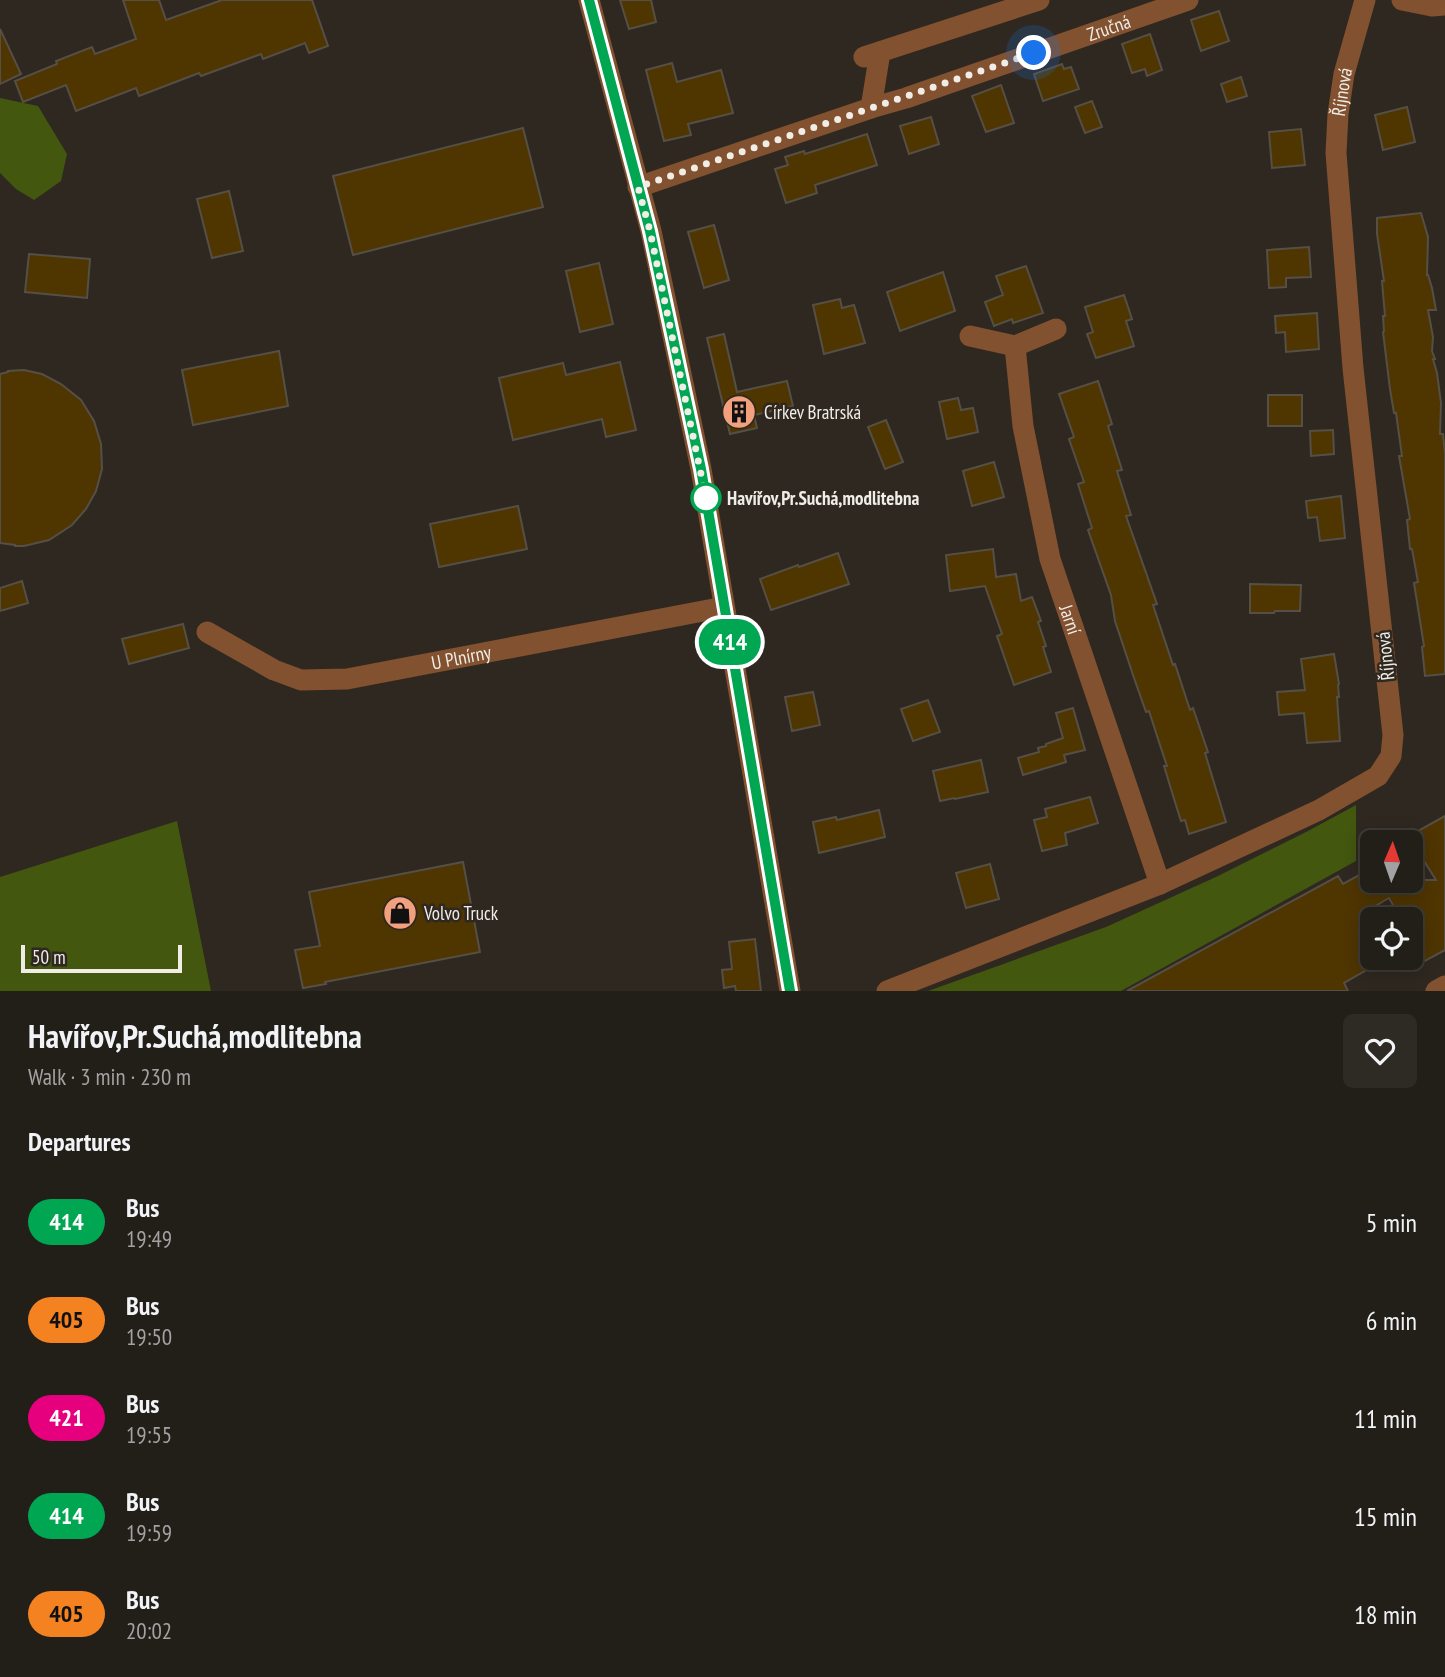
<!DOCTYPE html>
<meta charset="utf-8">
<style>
:root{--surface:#221e18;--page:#2e2b25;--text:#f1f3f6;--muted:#a2a2a2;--line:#3f3c37}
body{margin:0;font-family:"PT Sans Narrow",sans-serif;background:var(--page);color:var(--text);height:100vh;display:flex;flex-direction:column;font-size:26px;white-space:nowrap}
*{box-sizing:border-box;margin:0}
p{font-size:23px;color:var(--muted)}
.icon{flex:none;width:38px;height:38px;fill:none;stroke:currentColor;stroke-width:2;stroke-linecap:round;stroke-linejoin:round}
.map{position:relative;height:991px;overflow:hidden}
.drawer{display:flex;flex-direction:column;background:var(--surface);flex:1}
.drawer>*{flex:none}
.badge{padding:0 14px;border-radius:23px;font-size:24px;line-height:46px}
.needle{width:46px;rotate:2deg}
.buttons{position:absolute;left:1360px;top:830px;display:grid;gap:14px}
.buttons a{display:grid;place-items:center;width:63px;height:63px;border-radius:10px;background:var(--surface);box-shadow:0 4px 18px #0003,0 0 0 2px var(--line);font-size:35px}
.scale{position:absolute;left:21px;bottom:18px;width:161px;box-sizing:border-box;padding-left:7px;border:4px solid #f0ece6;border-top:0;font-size:19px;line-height:24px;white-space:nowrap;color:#f0ece6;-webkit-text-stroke:5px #2e2820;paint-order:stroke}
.you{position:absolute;width:35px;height:35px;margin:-18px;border:5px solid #fff;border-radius:50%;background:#1a73e8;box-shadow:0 0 0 10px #1a73e833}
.map>.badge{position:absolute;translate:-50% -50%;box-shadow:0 0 0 4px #fff}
h2{padding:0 28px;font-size:26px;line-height:63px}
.round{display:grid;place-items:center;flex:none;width:74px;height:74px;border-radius:10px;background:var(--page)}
.summary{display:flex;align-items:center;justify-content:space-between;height:119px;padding:0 28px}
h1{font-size:33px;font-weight:700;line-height:52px}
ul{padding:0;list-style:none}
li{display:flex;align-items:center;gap:21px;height:98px;padding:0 28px}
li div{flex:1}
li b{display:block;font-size:26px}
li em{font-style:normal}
li .badge{min-width:77px;font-weight:700;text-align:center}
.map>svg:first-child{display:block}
.green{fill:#43570f}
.building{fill:#4f3500;stroke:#554f45;stroke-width:2}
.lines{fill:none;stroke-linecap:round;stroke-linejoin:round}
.minor{stroke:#82512f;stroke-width:21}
.line-casing{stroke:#fff;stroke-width:16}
.line{stroke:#00a651;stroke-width:10}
.walk{stroke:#f0ece6;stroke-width:7;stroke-dasharray:0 12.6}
.stop-dot{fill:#fff;stroke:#00a651;stroke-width:3.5}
.labels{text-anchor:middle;stroke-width:5;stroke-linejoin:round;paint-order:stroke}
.street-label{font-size:19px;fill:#f0ece6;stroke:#2e2820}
.poi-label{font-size:19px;fill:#f0ece6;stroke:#2e2820;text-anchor:start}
.stop-label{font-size:19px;font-weight:bold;fill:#f0ece6;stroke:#2e2820;text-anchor:start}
</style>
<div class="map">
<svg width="1445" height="991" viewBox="0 0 1445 991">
<rect width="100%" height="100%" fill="#2e2820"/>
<g class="green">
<path d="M 0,98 L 38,106 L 67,154 L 61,181 L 34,200 L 16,189 L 0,173 Z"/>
<path d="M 1356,805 L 1356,861 L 1121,991 L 928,991 L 1106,927 L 1218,876 L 1308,831 Z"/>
<path d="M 177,821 L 211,991 L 0,991 L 0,877 Z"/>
</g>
<g class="building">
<path d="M 123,0 L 159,0 L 166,20 L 222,0 L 312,0 L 328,46 L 309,53 L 305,43 L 263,59 L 261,54 L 201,76 L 199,73 L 139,96 L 136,88 L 76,111 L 66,85 L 23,102 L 15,81 L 57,64 L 56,61 L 92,47 L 95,54 L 136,39 Z"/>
<path d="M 620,0 L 651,0 L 656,22 L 629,29 Z"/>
<path d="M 1219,11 L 1229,41 L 1201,51 L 1191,20 Z"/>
<path d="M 0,29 L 21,74 L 0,84 Z"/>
<path d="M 1150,34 L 1162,70 L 1147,76 L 1145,69 L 1132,73 L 1122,44 Z"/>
<path d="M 672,63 L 677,82 L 721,70 L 733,113 L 688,124 L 691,135 L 664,141 L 646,70 Z"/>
<path d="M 1062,64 L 1064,69 L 1071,67 L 1079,89 L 1043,101 L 1034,74 Z"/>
<path d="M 1241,77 L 1247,96 L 1227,102 L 1221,84 Z"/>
<path d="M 1001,85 L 1014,123 L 986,132 L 972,96 Z"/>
<path d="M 1092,101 L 1102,127 L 1085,133 L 1075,107 Z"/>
<path d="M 1407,107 L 1415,142 L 1383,150 L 1375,115 Z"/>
<path d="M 931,117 L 939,144 L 909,154 L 900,126 Z"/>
<path d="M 523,128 L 543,207 L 353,255 L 333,176 Z"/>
<path d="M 1301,129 L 1305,165 L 1272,168 L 1269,132 Z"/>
<path d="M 867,134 L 877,165 L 815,185 L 817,193 L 786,203 L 775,169 L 788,165 L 785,157 L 804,151 L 805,154 Z"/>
<path d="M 229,191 L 243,251 L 212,258 L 197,199 Z"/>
<path d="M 1421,213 L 1428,237 L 1427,275 L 1428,275 L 1432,288 L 1436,310 L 1428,310 L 1433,337 L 1432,351 L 1435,359 L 1433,359 L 1437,373 L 1441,403 L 1440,434 L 1443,434 L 1445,454 L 1445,674 L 1425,676 L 1422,647 L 1424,646 L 1414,583 L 1418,582 L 1412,549 L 1410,549 L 1407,520 L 1410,519 L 1399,456 L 1402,456 L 1396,413 L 1394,413 L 1390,389 L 1383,332 L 1384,331 L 1383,316 L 1385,316 L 1382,281 L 1384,281 L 1377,234 L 1377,218 Z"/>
<path d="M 714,225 L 729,280 L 704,288 L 688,232 Z"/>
<path d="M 1309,247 L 1311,277 L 1286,278 L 1286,287 L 1269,288 L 1267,250 Z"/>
<path d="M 29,254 L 90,259 L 87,298 L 25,292 Z"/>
<path d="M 599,263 L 613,324 L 580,332 L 566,271 Z"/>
<path d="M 1026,266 L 1043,313 L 1013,323 L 1012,319 L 994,326 L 985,302 L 1003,295 L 996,276 Z"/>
<path d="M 943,272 L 955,311 L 900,331 L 887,292 Z"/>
<path d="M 1124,295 L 1132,319 L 1126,321 L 1134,346 L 1096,358 L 1087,334 L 1093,332 L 1085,307 Z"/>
<path d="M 840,299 L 842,308 L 854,305 L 865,343 L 824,354 L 813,305 Z"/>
<path d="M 1317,313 L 1319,349 L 1286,352 L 1285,332 L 1276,333 L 1275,316 Z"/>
<path d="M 724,334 L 737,392 L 787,381 L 793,406 L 754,415 L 757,428 L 730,434 L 707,338 Z"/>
<path d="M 279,351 L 288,406 L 193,425 L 182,370 Z"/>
<path d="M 620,362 L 636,430 L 606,437 L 602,419 L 513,440 L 499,378 L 563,363 L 566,375 Z"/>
<path d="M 24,370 L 42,374 L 61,384 L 81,400 L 94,421 L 101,444 L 102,469 L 96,491 L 86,509 L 72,525 L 49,540 L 24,546 L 15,546 L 15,545 L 0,543 L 0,374 L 8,372 L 8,371 Z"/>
<path d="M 1098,381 L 1112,424 L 1108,426 L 1122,470 L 1117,471 L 1131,515 L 1126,516 L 1157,604 L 1153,605 L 1173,665 L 1175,664 L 1190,710 L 1193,708 L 1208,752 L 1205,753 L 1226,822 L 1189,834 L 1185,820 L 1181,821 L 1175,802 L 1164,766 L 1167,766 L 1158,739 L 1149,711 L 1146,712 L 1134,678 L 1115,621 L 1111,595 L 1088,530 L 1092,528 L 1078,484 L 1084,482 L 1069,439 L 1074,437 L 1059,394 Z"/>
<rect x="1268" y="395" width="34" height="31"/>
<path d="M 958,398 L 961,410 L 973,408 L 978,432 L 947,439 L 939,402 Z"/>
<path d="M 886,420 L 903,462 L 885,469 L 868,427 Z"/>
<path d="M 1333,430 L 1334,454 L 1311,456 L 1310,431 Z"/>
<path d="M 994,462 L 1004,497 L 972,506 L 963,471 Z"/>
<path d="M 1341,496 L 1345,538 L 1320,541 L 1317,517 L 1308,518 L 1306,501 Z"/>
<path d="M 518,506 L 527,549 L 439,567 L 430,524 Z"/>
<path d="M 993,549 L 996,577 L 1016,574 L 1021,601 L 1032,597 L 1041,621 L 1038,622 L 1046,646 L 1043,647 L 1051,672 L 1014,685 L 997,636 L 1002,634 L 985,586 L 950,591 L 946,555 Z"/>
<path d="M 838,553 L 849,584 L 771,610 L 760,579 L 798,565 L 799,567 Z"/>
<path d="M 22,581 L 28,603 L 0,611 L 0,588 Z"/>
<path d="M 1250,584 L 1301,585 L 1300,611 L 1275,611 L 1274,613 L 1250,613 Z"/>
<path d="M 183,624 L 189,648 L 129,664 L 122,639 Z"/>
<path d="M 1334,654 L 1339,684 L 1338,685 L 1339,697 L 1337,697 L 1340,741 L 1307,743 L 1304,713 L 1279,715 L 1277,692 L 1305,690 L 1301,659 Z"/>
<path d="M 813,692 L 820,725 L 792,731 L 785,697 Z"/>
<path d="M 928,700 L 940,732 L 913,741 L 901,709 Z"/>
<path d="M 1073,708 L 1085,750 L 1064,755 L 1066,762 L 1023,775 L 1018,758 L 1039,752 L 1038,748 L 1046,746 L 1046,744 L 1063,738 L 1056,713 Z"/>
<path d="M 981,760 L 988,792 L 955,799 L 954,798 L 940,801 L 933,771 Z"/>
<path d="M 1090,797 L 1098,823 L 1065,833 L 1067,845 L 1042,851 L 1034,820 L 1047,817 L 1045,809 Z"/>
<path d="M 879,810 L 885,837 L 819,853 L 813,822 L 836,817 L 837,820 Z"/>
<path d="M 1445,816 L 1445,950 L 1423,962 L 1410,939 L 1410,919 L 1401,919 L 1389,898 L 1360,915 L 1372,937 L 1372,967 L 1344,983 L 1348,991 L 1127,991 L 1338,876 L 1343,884 L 1372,868 L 1372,880 L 1436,880 L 1414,845 L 1416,844 L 1411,835 Z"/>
<path d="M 463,862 L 480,952 L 325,982 L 326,984 L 303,988 L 295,950 L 320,946 L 309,892 Z"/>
<path d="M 990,864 L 999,899 L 966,908 L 956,873 Z"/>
<path d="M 755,939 L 761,991 L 736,991 L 735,986 L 724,988 L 722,970 L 732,969 L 729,942 Z"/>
</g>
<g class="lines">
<g class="minor">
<path d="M 589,0 L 651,231 L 701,469 L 790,991"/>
<path d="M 1402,0 L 1432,6 L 1445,5"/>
<path d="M 864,57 L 1039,0"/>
<path d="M 871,108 L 880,52"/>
<path id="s1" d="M 638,187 L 871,108 L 906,98 L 1188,0"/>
<path d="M 970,336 L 1015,346 L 1056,329"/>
<path id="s2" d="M 1015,346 L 1023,426 L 1050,559 L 1160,884"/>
<path id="s3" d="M 207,632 L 274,670 L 301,680 L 347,679 L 724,607"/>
<path id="s4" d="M 887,991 L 1160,884 L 1319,810 L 1378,776 L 1391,756 L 1393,735 L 1353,368 L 1336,153 L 1338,114 L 1344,74 L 1365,0"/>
<path d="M 1436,991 L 1445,986"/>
</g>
</g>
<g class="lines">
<g class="line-casing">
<path id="line" d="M 589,0 L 650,231 L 701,469 L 790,991"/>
</g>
<use href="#line" class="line"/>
<path class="walk" d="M 706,498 L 650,231 L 638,187 L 1034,53"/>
</g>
<defs>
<g id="building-disc" transform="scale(1.75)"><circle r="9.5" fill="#f2a07e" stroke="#2e2820"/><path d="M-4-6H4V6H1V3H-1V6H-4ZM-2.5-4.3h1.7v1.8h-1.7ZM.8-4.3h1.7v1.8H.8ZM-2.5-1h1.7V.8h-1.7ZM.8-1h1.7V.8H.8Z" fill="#111"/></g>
<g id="shop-disc" transform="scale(1.75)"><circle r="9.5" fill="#f2a07e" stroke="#2e2820"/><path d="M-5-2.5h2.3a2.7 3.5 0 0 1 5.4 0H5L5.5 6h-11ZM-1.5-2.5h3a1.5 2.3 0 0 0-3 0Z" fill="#111"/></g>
</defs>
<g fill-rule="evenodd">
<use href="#building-disc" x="739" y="412"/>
<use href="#shop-disc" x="400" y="913"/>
</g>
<circle class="stop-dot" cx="706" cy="498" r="14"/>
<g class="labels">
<g class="street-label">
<text dy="7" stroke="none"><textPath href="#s1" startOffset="497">Zručná</textPath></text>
<text dy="7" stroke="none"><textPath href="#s4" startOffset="1228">Říjnová</textPath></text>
<text dy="7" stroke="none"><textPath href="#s2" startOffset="280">Jarní</textPath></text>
<text transform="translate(1385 656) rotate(-96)" y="7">Říjnová</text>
<text dy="7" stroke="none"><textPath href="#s3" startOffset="268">U Plnírny</textPath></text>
</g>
<g class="poi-label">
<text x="764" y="419">Církev Bratrská</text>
<text x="424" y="920">Volvo Truck</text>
</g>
<g class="stop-label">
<text x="727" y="505">Havířov,Pr.Suchá,modlitebna</text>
</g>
</g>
</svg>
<div class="buttons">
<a><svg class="needle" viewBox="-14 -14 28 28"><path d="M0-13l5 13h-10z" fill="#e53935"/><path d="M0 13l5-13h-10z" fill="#a2a2a2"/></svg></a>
<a><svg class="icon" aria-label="locate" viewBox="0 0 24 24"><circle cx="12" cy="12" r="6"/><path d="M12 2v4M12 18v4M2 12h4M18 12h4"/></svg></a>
</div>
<div class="scale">50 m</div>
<div class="you" style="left:1034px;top:53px"></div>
<b class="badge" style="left:730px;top:642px;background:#00a651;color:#fff">414</b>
</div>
<section class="drawer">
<div class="summary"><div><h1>Havířov,Pr.Suchá,modlitebna</h1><p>Walk · 3 min · 230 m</p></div><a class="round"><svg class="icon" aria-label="heart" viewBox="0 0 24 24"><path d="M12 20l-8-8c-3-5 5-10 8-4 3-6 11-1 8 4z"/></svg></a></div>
<h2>Departures</h2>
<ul>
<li><span class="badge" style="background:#00a651;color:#fff">414</span><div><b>Bus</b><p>19:49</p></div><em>5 min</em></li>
<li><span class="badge" style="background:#f58220;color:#111">405</span><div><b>Bus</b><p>19:50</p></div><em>6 min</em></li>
<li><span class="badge" style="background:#e6007e;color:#fff">421</span><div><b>Bus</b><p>19:55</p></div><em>11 min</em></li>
<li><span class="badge" style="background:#00a651;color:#fff">414</span><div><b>Bus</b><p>19:59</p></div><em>15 min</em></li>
<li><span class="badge" style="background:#f58220;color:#111">405</span><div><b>Bus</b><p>20:02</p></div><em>18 min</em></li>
</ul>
</section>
